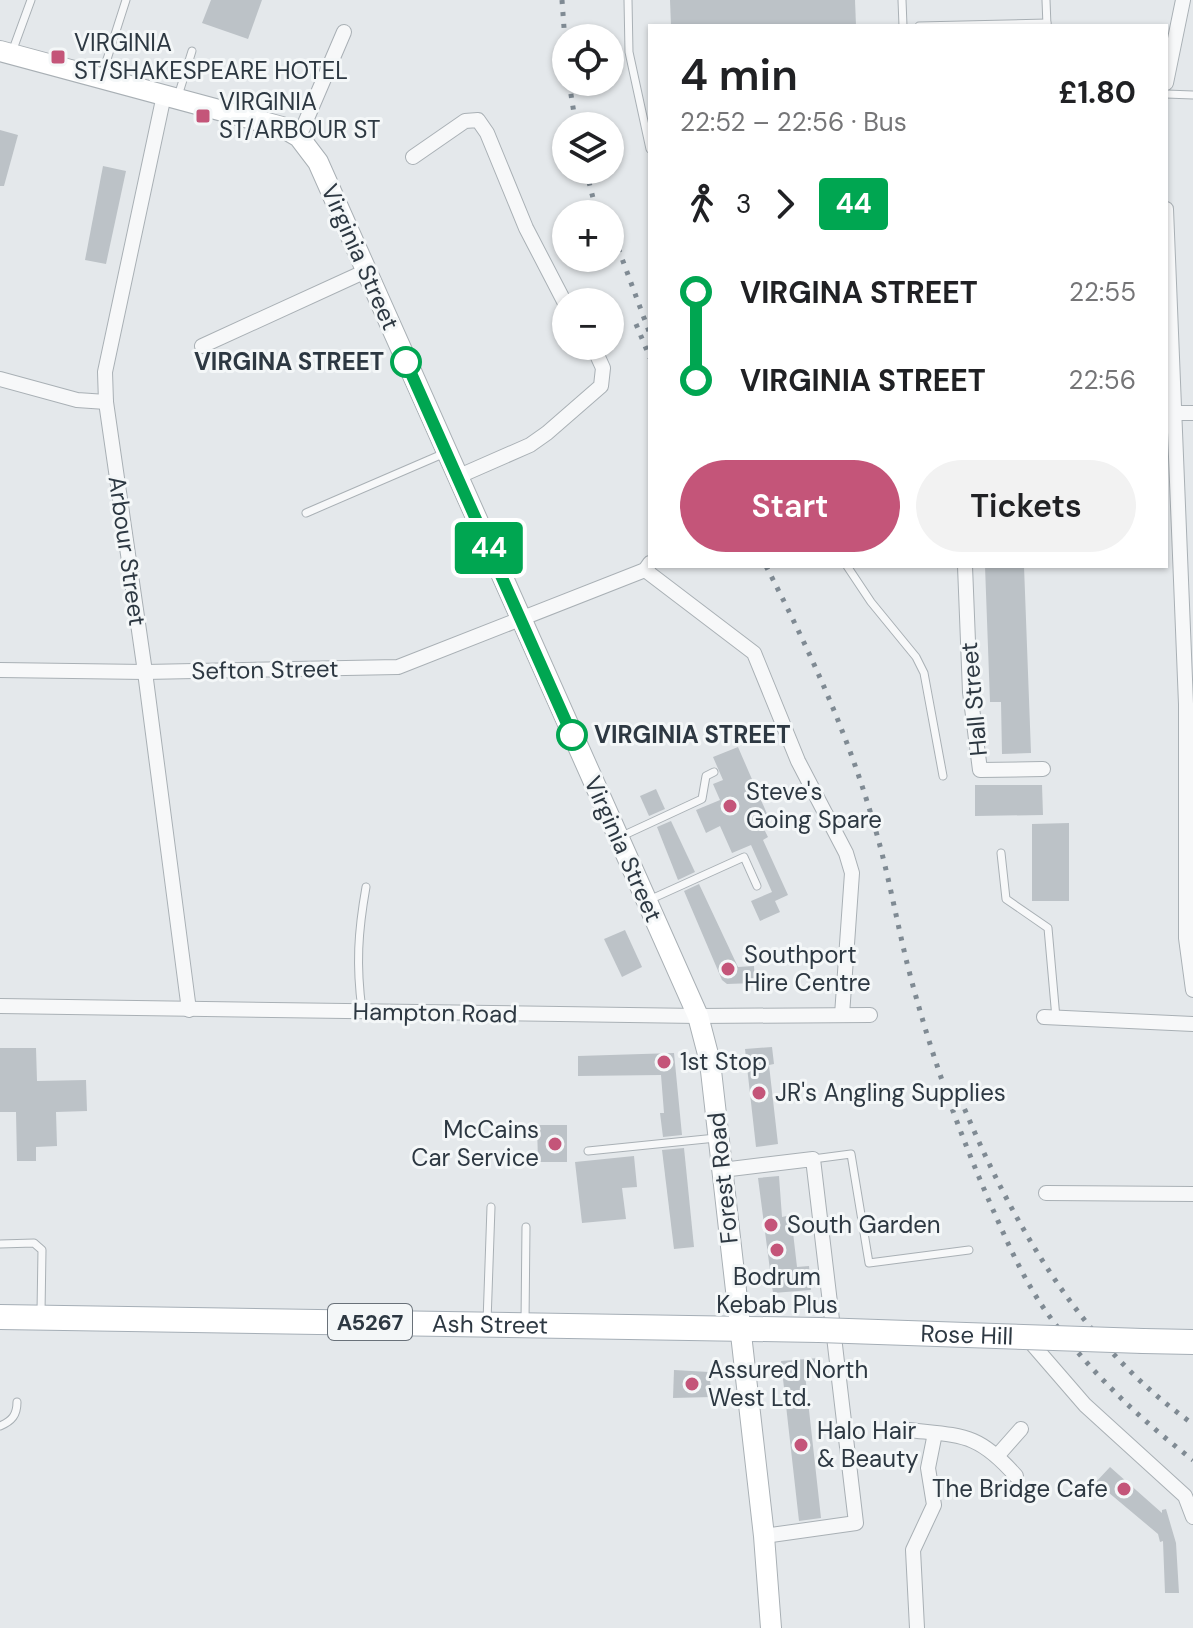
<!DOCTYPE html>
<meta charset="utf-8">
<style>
:root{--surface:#fff;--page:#f2f2f2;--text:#202124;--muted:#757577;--accent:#c45579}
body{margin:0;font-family:"DM Sans",sans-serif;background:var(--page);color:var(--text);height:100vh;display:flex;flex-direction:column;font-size:30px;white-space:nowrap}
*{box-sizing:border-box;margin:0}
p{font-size:26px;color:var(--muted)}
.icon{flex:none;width:44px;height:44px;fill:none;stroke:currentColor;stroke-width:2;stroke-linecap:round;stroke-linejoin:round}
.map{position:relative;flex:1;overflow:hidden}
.side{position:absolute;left:648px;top:24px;width:520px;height:544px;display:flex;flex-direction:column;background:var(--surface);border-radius:0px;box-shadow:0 2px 6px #0004}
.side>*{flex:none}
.badge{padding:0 16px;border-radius:6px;font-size:28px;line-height:52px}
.controls{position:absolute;left:552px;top:24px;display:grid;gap:16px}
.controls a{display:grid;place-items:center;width:72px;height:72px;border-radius:50%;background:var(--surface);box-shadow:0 2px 6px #0004;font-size:40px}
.map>.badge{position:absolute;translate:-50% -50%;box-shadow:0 0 0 4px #fff}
.legs{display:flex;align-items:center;gap:12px;height:88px;padding:0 32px;font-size:26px}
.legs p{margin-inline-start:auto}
.overview{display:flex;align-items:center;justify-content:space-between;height:136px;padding:0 32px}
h1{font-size:44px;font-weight:600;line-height:60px}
.button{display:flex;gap:16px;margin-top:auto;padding:16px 32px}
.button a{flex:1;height:92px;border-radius:48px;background:var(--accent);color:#fff;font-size:32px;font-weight:600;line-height:92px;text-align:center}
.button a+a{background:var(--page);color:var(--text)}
ul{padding:0 32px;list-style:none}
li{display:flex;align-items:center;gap:28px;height:88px;font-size:30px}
li i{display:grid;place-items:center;width:12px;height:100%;margin:0 10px;background:currentColor}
li i::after{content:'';width:20px;height:20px;margin:-10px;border:6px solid;border-radius:50%;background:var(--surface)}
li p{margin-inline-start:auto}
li:first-child i{background:linear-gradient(#0000 50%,currentColor 0)}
li:last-child i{background:linear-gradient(currentColor 50%,#0000 0)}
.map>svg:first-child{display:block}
.building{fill:#bcc2c7}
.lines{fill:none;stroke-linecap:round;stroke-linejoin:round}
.lane-casing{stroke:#a9b0b5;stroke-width:9}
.street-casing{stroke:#a9b0b5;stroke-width:16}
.secondary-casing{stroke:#a9b0b5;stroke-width:22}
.primary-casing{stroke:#a5aeb6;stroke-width:26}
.lane{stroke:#f7f8f9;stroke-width:7}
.street{stroke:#f7f8f9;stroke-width:14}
.secondary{stroke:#fff;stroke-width:20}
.primary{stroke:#fff;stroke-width:24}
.rail{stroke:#7f8a93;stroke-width:5;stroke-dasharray:4 8;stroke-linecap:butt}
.primary-bridge-casing{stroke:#a5aeb6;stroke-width:26;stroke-linecap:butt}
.primary-bridge{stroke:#fff;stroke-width:24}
.line-1-casing{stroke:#fff;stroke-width:18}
.line-1{stroke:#00a651;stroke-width:12}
.poi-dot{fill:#c45579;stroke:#f4f7f8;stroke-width:3}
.stop-1-dot{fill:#fff;stroke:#00a651;stroke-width:4}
.labels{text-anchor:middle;stroke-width:6;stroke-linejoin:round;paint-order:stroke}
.shield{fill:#f4f7f8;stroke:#697179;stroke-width:2}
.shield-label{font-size:22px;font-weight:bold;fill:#2d3842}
.poi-label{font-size:24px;fill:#2d3842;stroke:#f4f7f8;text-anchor:start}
.street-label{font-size:24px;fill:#2d3842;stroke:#f4f7f8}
.stop-label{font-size:24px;font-weight:bold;fill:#2d3842;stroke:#f4f7f8;text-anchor:end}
</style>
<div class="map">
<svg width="1193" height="1628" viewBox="0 0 1193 1628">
<rect width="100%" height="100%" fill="#e4e8eb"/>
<g class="building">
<path d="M 211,0 L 262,0 L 248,39 L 202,23 Z"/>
<path d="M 670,0 L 855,0 L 856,26 L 671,26 Z"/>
<path d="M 0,130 L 18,135 L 4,186 L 0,186 Z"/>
<path d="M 103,166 L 126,171 L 106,264 L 85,260 Z"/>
<path d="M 985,566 L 1024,566 L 1031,753 L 1002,754 L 1001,702 L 990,702 Z"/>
<path d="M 738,747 L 771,823 L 763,827 L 768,837 L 763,840 L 788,895 L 775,901 L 780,912 L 760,921 L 751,901 L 772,892 L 751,845 L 732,853 L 720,826 L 706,833 L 696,810 L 720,800 L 713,784 L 723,780 L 713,757 Z"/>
<path d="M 975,785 L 1042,785 L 1043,815 L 975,816 Z"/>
<path d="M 656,789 L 665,809 L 649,816 L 640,796 Z"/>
<path d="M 671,821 L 695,872 L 678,880 L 657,827 Z"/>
<path d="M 1069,823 L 1069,901 L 1032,901 L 1032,824 Z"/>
<path d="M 699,884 L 738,967 L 754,966 L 755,983 L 727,984 L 722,980 L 684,891 Z"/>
<path d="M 625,930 L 642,967 L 622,977 L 604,939 Z"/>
<path d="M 772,1047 L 774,1064 L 769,1065 L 778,1144 L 756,1147 L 745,1049 Z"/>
<path d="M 0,1048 L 36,1048 L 37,1081 L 86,1080 L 87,1111 L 56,1112 L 57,1146 L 36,1147 L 36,1161 L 17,1161 L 16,1112 L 0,1112 Z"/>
<path d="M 674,1053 L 682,1135 L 663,1137 L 660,1113 L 664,1113 L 661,1075 L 578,1076 L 578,1056 Z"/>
<path d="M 537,1125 L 567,1125 L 567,1162 L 538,1162 Z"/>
<path d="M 684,1148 L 694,1247 L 674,1249 L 662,1150 Z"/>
<path d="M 634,1156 L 637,1187 L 622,1188 L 626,1219 L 582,1223 L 575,1162 Z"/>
<path d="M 779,1176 L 782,1217 L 791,1215 L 797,1267 L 809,1266 L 811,1290 L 773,1293 L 758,1178 Z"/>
<path d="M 818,1358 L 820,1373 L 805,1374 L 821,1518 L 799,1521 L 781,1361 Z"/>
<path d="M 674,1370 L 709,1372 L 712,1397 L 673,1398 Z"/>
<path d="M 1110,1467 L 1162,1513 L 1162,1510 L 1166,1509 L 1176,1543 L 1179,1593 L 1165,1593 L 1163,1541 L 1160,1542 L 1158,1534 L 1096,1482 Z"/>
</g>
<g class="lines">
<g class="lane-casing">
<g id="lane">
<path d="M 628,0 L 629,52 L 650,149"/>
<path d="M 902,0 L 903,26"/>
<path d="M 1046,0 L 1047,26"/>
<path d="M 919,26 L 1047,23"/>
<path d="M 12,52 L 31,0"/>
<path d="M 101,78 L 126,0"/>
<path d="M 1166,94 L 1193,95"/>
<path d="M 178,96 L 192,51"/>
<path d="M 306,513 L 445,453"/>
<path d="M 847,566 L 871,602 L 916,657 L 924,673 L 943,776"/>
<path d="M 620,837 L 702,799 L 706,776 L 714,772"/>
<path d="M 1001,853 L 1006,899 L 1048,928 L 1056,1018"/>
<path d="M 649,900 L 744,857 L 757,886"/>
<path d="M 362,1010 C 356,965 358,932 366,887"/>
<path d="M 588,1151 L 716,1138"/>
<path d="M 813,1159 L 851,1154 L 869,1263 L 969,1250"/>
<path d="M 0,1244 L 34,1243 L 42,1250 L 41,1312"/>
<path d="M 487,1322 L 491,1207"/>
<path d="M 525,1322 L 526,1227"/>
<path d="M 0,1426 C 12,1421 17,1415 17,1402"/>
</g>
</g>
<g class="street-casing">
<g id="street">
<path d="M 1166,83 L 1183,0"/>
<path d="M 164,95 L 105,372 L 106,402 L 145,672 L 189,1010"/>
<path d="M 299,137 L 344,32"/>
<path d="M 413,157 L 465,121 L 478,120 L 487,133 L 526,228 L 566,305"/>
<path d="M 1166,209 L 1186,704 L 1186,938 L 1193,990"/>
<path d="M 202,346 L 366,271"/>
<path d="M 0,379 L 77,400 L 106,402"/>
<path d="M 1166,413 L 1193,413"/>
<path d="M 457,477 L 530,445 L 547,433 L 601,386 L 603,368 L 593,346"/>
<path d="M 965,566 L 970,692 L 980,770 L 1043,769"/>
<path d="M 645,570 L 754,653 L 798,761 L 846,853 L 852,873 L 842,1015"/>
<path d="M 0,670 L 145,672 L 398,667 L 645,570 L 650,563"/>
<path d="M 0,1006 L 698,1016 L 870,1015"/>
<path d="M 1044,1017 L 1193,1024"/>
<path d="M 722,1170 L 813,1159 L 856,1523 L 764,1536"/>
<path d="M 1046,1193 L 1193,1194"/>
<path d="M 1027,1338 L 1085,1405 L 1185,1496 L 1193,1517"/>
<path d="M 909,1430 C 963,1436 978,1433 1016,1476"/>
<path d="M 998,1455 L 1021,1429"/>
<path d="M 917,1628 L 913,1550 L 934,1505 L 928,1468 L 935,1433"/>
</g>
</g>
<g class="secondary-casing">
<path id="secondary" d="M 0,51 L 282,127 L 299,137 L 318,162 L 698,1016 L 710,1062 L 764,1536 L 771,1628"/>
</g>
<g class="primary-casing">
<g id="primary">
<path id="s1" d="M 0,1317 L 819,1330"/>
<path d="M 1143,1341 L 1193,1342"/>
</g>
</g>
<use href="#lane" class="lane"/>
<use href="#street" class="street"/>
<use href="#secondary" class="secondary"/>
<use href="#primary" class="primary"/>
<g class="rail">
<path d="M 562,0 L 566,55"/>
<path d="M 569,82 L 576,126"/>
<path d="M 586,170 L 597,214"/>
<path d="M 610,226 L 650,334"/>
<path d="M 636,324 L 650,358"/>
<path d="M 766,566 C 810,651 849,736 875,828 C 888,872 896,918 907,963 C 928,1046 956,1125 990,1203 C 1006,1239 1022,1277 1045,1310 C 1086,1368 1137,1417 1193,1460"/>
<path d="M 960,1098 C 1011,1222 1082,1346 1193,1424"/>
</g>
<g class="primary-bridge-casing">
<g id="primary-bridge">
<path id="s2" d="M 819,1330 L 1143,1341"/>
</g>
</g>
<use href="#primary-bridge" class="primary-bridge"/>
</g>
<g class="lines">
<g class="line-1-casing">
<path id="line-1" d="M 406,362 L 572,735"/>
</g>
<use href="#line-1" class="line-1"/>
</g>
<g class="poi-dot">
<rect x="50" y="49" width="16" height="16" rx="4"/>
<rect x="195" y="108" width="16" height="16" rx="4"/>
<circle cx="730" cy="806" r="8"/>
<circle cx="728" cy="969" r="8"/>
<circle cx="664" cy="1062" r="8"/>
<circle cx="759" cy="1093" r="8"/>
<circle cx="555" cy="1144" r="8"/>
<circle cx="771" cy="1225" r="8"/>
<circle cx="777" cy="1250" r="8"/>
<circle cx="692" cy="1384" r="8"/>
<circle cx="801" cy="1445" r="8"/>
<circle cx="1124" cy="1489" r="8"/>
</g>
<g class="stop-1-dot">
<circle cx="406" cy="362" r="14"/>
<circle cx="572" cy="735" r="14"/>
</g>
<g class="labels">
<rect class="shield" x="328" y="1304" width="84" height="36" rx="6"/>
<g class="shield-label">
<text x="370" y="1330">A5267</text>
</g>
<g class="poi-label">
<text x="74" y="51">VIRGINIA<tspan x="74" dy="28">ST/SHAKESPEARE HOTEL</tspan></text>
<text x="219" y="110">VIRGINIA<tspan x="219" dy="28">ST/ARBOUR ST</tspan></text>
<text x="746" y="800">Steve's<tspan x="746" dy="28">Going Spare</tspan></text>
<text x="744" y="963">Southport<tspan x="744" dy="28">Hire Centre</tspan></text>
<text x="680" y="1070">1st Stop</text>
<text x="775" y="1101">JR's Angling Supplies</text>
<text x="539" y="1138" text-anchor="end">McCains<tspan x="539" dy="28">Car Service</tspan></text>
<text x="787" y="1233">South Garden</text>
<text x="777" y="1285" text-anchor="middle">Bodrum<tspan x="777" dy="28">Kebab Plus</tspan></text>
<text x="708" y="1378">Assured North<tspan x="708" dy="28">West Ltd.</tspan></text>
<text x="817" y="1439">Halo Hair<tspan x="817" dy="28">&amp; Beauty</tspan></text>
<text x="1108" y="1497" text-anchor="end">The Bridge Cafe</text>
</g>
<g class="street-label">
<text transform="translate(360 257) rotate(66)" y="8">Virginia Street</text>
<text transform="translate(127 551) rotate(82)" y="8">Arbour Street</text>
<text transform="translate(265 670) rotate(-1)" y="8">Sefton Street</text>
<text transform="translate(974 699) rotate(-95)" y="8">Hall Street</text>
<text transform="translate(623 849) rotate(66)" y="8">Virginia Street</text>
<text transform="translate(435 1013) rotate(1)" y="8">Hampton Road</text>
<text transform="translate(723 1178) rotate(-96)" y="8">Forest Road</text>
<text dy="8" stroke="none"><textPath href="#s1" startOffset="490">Ash Street</textPath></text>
<text dy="8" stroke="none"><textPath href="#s2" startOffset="148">Rose Hill</textPath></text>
</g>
<g class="stop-label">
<text x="384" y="370">VIRGINA STREET</text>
<text x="594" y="743" text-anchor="start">VIRGINIA STREET</text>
</g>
</g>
</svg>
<div class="controls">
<a><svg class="icon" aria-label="locate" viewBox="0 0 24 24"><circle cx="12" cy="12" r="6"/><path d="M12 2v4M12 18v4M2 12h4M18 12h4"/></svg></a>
<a><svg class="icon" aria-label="layers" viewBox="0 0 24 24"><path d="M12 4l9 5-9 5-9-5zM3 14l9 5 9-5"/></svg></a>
<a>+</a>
<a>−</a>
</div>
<b class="badge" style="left:489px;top:548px;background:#00a651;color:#fff">44</b>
<section class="side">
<div class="overview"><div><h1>4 min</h1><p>22:52 – 22:56 · Bus</p></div><b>£1.80</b></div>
<div class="legs"><svg class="icon" aria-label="walk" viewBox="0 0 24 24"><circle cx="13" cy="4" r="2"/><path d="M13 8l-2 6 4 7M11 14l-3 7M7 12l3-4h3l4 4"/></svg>3<svg class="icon" aria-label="forward" viewBox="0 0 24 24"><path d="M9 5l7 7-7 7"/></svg><b class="badge" style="background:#00a651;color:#fff">44</b></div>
<ul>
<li><i style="color:#00a651"></i><b>VIRGINA STREET</b><p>22:55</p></li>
<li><i style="color:#00a651"></i><b>VIRGINIA STREET</b><p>22:56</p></li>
</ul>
<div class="button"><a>Start</a><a>Tickets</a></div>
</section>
</div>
